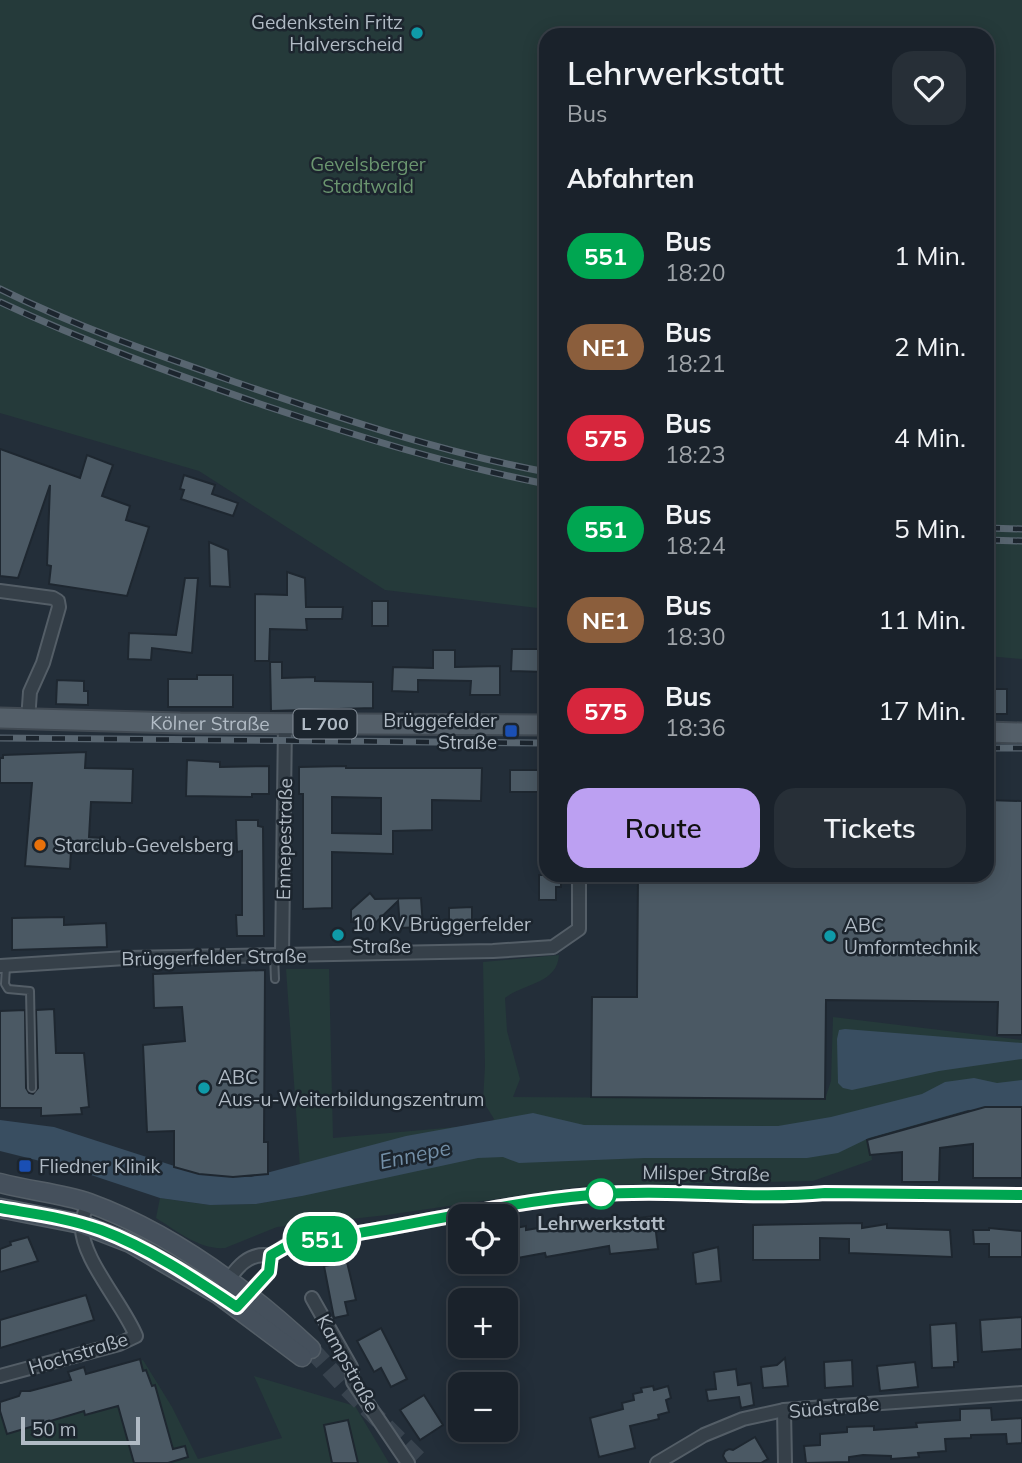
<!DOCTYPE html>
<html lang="de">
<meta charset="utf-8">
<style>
:root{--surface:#1a222b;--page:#272f37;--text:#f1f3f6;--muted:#9fa4a9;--line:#383f47;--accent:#bca0f2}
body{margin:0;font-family:Mulish,sans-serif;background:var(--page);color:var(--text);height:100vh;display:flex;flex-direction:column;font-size:26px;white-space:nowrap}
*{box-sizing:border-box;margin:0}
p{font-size:23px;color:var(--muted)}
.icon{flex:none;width:38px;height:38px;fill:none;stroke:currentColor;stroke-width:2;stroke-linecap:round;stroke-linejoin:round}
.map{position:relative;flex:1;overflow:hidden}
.sheet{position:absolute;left:539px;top:28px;width:455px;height:854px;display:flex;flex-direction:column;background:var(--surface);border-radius:21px;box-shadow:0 4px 18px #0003,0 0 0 2px var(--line)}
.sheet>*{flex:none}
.badge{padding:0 14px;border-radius:23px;font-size:24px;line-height:46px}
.tools{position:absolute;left:448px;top:1204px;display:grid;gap:14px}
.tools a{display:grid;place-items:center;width:70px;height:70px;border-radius:14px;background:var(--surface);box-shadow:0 4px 18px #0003,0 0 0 2px var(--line);font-size:35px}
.scale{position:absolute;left:21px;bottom:18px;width:119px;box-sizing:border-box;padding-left:7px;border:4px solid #b1bbc5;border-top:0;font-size:19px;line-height:24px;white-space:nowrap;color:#b1bbc5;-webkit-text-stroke:5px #1c252e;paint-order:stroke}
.map>.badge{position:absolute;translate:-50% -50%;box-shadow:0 0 0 4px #fff}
h2{padding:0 28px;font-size:26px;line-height:63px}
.round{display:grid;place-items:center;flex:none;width:74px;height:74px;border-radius:21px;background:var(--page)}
.headline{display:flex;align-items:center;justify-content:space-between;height:119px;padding:0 28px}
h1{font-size:33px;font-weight:600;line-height:52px}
.action{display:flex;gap:14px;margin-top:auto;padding:14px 28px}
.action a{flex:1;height:80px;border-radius:21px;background:var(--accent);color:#111;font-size:28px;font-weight:600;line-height:80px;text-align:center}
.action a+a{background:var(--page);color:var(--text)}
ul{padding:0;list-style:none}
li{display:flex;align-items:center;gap:21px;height:91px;padding:0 28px}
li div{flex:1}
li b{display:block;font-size:26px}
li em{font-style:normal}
li .badge{min-width:77px;font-weight:700;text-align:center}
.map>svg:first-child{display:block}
.green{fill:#253a3a}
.water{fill:#394e61}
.building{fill:#4b5964;stroke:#1e2730;stroke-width:2;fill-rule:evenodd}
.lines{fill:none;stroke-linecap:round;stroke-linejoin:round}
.secondary-tunnel{stroke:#38434e;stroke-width:18;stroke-dasharray:18 9;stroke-linecap:butt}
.lane-casing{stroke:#545e67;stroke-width:10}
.street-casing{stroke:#545e67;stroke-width:16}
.secondary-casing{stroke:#545e67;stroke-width:21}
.primary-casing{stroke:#404952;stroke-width:23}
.lane{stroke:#364049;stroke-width:6}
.street{stroke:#364049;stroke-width:12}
.secondary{stroke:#45505c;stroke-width:18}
.primary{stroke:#545f69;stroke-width:19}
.rail-casing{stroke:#586570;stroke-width:7}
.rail{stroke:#1c252e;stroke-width:4.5;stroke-dasharray:13;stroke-linecap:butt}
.line-casing{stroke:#fff;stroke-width:16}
.line{stroke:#00a651;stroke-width:10}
.culture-dot{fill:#0f9aa8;stroke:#1c252e;stroke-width:2.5}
.transit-dot{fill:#1a4fb4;stroke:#1c252e;stroke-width:2.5}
.food-dot{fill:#e8710a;stroke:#1c252e;stroke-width:2.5}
.stop-dot{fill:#fff;stroke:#00a651;stroke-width:3.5}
.labels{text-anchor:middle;stroke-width:5;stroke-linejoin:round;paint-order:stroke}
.shield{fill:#1c252e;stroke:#848e98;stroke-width:2}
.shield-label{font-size:18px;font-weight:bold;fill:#b1bbc5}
.poi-label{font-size:19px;fill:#b1bbc5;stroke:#1c252e;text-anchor:start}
.park-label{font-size:19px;fill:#6a956f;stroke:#1c252e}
.street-label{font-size:19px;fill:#b1bbc5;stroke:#1c252e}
.stop-label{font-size:19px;font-weight:bold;fill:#b1bbc5;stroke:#1c252e}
.water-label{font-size:21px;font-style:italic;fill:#738fa7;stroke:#1c252e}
</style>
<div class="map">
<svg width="1022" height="1463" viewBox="0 0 1022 1463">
<rect width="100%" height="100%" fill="#232e39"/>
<g class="green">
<path d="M 0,0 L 1022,0 L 1022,659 L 987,656 L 987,35 L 546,35 L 546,609 L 385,590 L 199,471 L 0,413 Z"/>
<path d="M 559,955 C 557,984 524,983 505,998 L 507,1031 L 520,1079 L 513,1097 L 825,1099 L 831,1081 L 833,1017 L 1022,1040 L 1022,1109 L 968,1110 L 869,1138 L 872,1160 L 813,1181 L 591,1185 L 387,1215 L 277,1227 L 225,1248 C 200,1250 177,1231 156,1218 L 160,1198 L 210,1205 L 256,1204 L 302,1196 L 286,969 L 329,969 L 333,1138 L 490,1124 L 494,1119 L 483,1101 L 485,1066 L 483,962 Z"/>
<path d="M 143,1360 L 172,1407 L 198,1459 L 282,1438 L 254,1376 L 355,1406 L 389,1463 L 0,1463 L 0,1404 Z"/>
</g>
<g class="water">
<path d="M 845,1029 L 1022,1043 L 1022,1059 L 939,1071 L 852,1090 L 843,1088 L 838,1083 L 837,1039 L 839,1030 Z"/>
<path d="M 974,1078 L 997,1083 L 1022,1080 L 1022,1109 L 968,1110 L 869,1138 L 838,1153 L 807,1158 L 645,1158 L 519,1163 L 503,1157 L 478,1158 L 302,1196 L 256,1204 L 210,1205 L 160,1198 L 76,1170 L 0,1151 L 0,1120 L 54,1127 L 199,1174 L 251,1177 L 406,1136 L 533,1113 L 584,1125 L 778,1126 L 831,1117 L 922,1094 L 945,1082 Z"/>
</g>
<g class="building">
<path d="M 0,449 L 80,478 L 87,455 L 113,465 L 102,496 L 130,506 L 126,520 L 149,527 L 127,596 L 49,584 L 51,566 L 47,565 L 50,485 L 18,578 L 0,576 Z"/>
<path d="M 184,475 L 215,485 L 212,494 L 238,503 L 233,516 L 181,499 L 184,490 L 180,489 Z"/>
<path d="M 209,542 L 228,550 L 230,587 L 210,586 Z"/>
<path d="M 287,572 L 305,578 L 306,607 L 343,607 L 342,619 L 306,619 L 307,630 L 270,629 L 269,661 L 255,661 L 255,594 L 287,595 Z"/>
<path d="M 185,578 L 198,578 L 192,653 L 152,648 L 151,660 L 128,659 L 129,633 L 176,635 Z"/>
<rect x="372" y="601" width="16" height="25"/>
<path d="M 512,649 L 546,649 L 546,672 L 511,671 Z"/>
<path d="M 433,650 L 455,650 L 455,667 L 500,666 L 500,695 L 470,695 L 471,681 L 418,680 L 418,692 L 392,691 L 393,667 L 433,668 Z"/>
<path d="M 270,662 L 282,662 L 282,678 L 315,677 L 315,681 L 373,682 L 373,708 L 271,711 Z"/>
<path d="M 197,675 L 233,675 L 233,707 L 168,707 L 168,679 L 197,679 Z"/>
<path d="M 57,680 L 84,681 L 84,691 L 88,691 L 88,705 L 56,704 Z"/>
<rect x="987" y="689" width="20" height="25"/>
<path d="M 86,752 L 85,768 L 133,769 L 132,803 L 91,802 L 89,837 L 103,838 L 102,853 L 71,851 L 70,869 L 25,866 L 32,783 L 0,783 L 0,758 L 3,758 L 3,755 Z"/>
<path d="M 187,760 L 220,762 L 220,767 L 269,766 L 269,794 L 252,794 L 252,797 L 186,796 Z"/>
<path d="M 346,766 L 346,768 L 482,768 L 481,801 L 432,800 L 432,830 L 393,831 L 393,854 L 332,852 L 332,908 L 303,909 L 303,794 L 299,794 L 299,767 ZM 332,797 L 381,798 L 381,834 L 332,833 Z"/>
<rect x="510" y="770" width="31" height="22"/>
<path d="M 987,800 L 1022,801 L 1022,1035 L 997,1035 L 998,1002 L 826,1000 L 825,1099 L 591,1097 L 592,997 L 637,997 L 638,875 L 987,875 Z"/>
<path d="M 236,820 L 258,820 L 258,826 L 263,827 L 264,936 L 237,936 L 236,915 L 242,915 L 242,851 L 237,852 Z"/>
<path d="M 539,875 L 561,875 L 561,887 L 556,887 L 556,900 L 539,900 Z"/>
<path d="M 370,893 L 375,899 L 421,898 L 423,927 L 400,928 L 398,901 L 369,929 L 361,921 L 351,922 L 351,910 Z"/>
<path d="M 472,907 L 472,926 L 449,927 L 449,908 Z"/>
<path d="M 64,917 L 64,925 L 106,923 L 107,947 L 12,950 L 12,918 Z"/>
<path d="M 265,970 L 264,1142 L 268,1142 L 268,1174 L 233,1177 L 199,1174 L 174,1167 L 174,1131 L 147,1132 L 143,1045 L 185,1041 L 182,1007 L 154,1008 L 153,974 Z"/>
<path d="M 54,1009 L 56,1053 L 84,1053 L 89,1107 L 81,1108 L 82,1114 L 41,1116 L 41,1108 L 0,1108 L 0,1011 L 25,1010 L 26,1088 L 29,1093 L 33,1094 L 38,1088 L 36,1010 Z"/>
<path d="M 985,1107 L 1022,1107 L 1022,1178 L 973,1178 L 973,1144 L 940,1148 L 939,1182 L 902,1182 L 902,1152 L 870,1155 L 867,1140 Z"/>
<path d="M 654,1216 L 658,1249 L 610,1254 L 609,1246 L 546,1257 L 545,1253 L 506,1260 L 506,1230 L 526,1226 L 526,1230 L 586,1220 L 587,1224 Z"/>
<path d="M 862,1223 L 862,1228 L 887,1224 L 887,1228 L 950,1230 L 952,1257 L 849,1253 L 849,1239 L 820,1238 L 820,1260 L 753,1260 L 753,1225 Z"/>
<path d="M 989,1228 L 1022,1231 L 1022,1257 L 989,1257 L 989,1244 L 974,1244 L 973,1230 L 989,1230 Z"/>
<path d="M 28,1237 L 38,1261 L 0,1272 L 0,1249 L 11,1245 L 10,1242 Z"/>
<path d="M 718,1247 L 721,1281 L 696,1284 L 693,1253 Z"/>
<path d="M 347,1262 L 356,1300 L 345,1302 L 348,1315 L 334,1318 L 324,1266 Z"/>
<path d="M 86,1295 L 94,1320 L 0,1348 L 0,1320 Z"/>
<path d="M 1022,1317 L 1022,1349 L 982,1352 L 980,1320 Z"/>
<path d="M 956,1323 L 958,1362 L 954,1362 L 954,1367 L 932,1368 L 930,1325 Z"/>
<path d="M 381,1328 L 407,1379 L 391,1387 L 381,1368 L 374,1372 L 357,1341 Z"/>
<path d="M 785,1358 L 788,1386 L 763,1388 L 761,1367 L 777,1365 Z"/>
<path d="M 140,1359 L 143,1371 L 146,1370 L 152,1386 L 155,1385 L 173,1449 L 185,1446 L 188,1457 L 168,1463 L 134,1463 L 118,1406 L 85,1415 L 84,1411 L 7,1434 L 0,1411 L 0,1402 L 19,1396 L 21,1391 L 30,1391 L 71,1380 L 68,1372 L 84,1367 L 86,1374 Z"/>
<path d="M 852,1360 L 853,1386 L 825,1388 L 824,1362 Z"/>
<path d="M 915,1362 L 918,1387 L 880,1391 L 877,1366 Z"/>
<path d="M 736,1369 L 738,1385 L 751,1383 L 754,1405 L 741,1408 L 739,1397 L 708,1401 L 706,1390 L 716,1389 L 714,1372 Z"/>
<path d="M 653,1386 L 654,1390 L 668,1386 L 671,1398 L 666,1400 L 669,1412 L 658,1415 L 659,1419 L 630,1426 L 635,1448 L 599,1457 L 590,1418 L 623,1409 L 622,1403 L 634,1400 L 633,1394 L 642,1392 L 641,1388 Z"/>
<path d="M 424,1395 L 443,1425 L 420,1440 L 400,1410 Z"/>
<path d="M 991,1408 L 992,1420 L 1022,1418 L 1022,1443 L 1007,1444 L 1006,1434 L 971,1435 L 971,1438 L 945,1439 L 946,1451 L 918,1453 L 919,1457 L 891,1459 L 891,1456 L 863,1455 L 849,1457 L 849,1462 L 806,1463 L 804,1446 L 820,1445 L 820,1434 L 847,1432 L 847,1427 L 874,1426 L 874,1430 L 917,1427 L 916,1423 L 960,1420 L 960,1409 Z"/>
<path d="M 348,1420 L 358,1463 L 332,1463 L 324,1425 Z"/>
<path d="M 755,1437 L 768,1459 L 761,1463 L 727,1463 L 723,1456 L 725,1451 L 729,1449 L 733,1450 Z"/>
</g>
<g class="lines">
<path class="secondary-tunnel" d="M 311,1349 L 342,1383 L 422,1463"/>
<g class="lane-casing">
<g id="lane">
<path d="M 274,955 L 275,979"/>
<path d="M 6,966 L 5,984 L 8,989 L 30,991 L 32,1088"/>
</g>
</g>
<g class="street-casing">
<g id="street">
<path d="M 0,591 L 53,598 L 58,601 L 59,607 L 43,663 L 30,692 L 28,720"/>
<path d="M 282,955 L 285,723"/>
<path d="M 0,966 L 126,958 L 493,951 L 553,947 L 579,929 L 579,875"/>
<path d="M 225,1285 C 236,1268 249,1251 271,1256 L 285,1246 L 307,1241 C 402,1229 495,1203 591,1195 C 669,1188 747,1200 825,1193 L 1022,1195"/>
<path d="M 244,1298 L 269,1272 L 271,1256"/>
<path d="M 312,1298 L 351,1367 L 353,1382 L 408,1463"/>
<path d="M 0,1376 L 119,1344 L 136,1336 C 124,1305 79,1256 82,1224 C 82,1217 86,1209 88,1203"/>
<path d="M 784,1410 L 785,1463"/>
<path d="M 657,1463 L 704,1435 L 743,1419 L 784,1410 L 1022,1393"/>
</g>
</g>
<g class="secondary-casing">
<g id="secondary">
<path d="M 0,1183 C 29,1191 61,1193 89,1203 C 171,1233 248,1290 311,1349"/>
<path d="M 0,1208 L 81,1224 L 130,1243 L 219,1295 L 302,1357"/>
</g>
</g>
<g class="primary-casing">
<g id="primary">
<path id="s1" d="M 0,718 L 180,723 L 546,725"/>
<path d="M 987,732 L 1022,733"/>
</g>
</g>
<use href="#lane" class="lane"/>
<use href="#street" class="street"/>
<use href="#secondary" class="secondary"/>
<use href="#primary" class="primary"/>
<g class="rail-casing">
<g id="rail">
<path d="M 0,289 C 77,327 158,355 238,383 C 339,418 441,452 546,472"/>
<path d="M 0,302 C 85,342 174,374 263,405 C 356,436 450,465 546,484"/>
<path d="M 987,528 L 1022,529"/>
<path d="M 987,540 L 1022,541"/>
<path d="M 0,738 L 546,743"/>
<path d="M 987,748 L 1022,748"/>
</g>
</g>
<use href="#rail" class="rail"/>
</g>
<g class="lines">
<g class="line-casing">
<path id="line" d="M 0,1208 C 34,1214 68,1218 101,1230 C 149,1248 195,1279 237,1307 L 269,1272 L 271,1255 L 285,1247 L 307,1241 C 402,1229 495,1203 591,1195 C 669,1188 747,1200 825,1193 L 1022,1195"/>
</g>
<use href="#line" class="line"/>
</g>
<g class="culture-dot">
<circle cx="417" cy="33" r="7"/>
<circle cx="338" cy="935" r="7"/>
<circle cx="830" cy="936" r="7"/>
<circle cx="204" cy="1088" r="7"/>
</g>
<g class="transit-dot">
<rect x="504" y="724" width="14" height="14" rx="3.5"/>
<rect x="18" y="1159" width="14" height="14" rx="3.5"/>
</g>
<circle class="food-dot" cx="40" cy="845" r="7"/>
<circle class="stop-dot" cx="601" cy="1194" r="14"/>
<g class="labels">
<rect class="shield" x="293.5" y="709.5" width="63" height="29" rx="5"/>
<g class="shield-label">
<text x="325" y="730">L 700</text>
</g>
<g class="poi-label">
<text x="403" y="29" text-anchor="end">Gedenkstein Fritz<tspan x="403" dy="22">Halverscheid</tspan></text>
<text x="497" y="727" text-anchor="end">Brüggefelder<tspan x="497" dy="22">Straße</tspan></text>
<text x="54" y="852">Starclub-Gevelsberg</text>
<text x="352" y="931">10 KV Brüggerfelder<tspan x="352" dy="22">Straße</tspan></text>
<text x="844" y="932">ABC<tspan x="844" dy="22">Umformtechnik</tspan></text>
<text x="218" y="1084">ABC<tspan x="218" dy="22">Aus-u-Weiterbildungszentrum</tspan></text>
<text x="39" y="1173">Fliedner Klinik</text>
</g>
<g class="park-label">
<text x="368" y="171">Gevelsberger<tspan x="368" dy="22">Stadtwald</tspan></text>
</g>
<g class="street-label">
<text dy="7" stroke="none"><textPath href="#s1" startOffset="210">Kölner Straße</textPath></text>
<text transform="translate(284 839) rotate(-89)" y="7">Ennepestraße</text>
<text transform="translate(214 957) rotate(-1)" y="7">Brüggerfelder Straße</text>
<text transform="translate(706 1173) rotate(1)" y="7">Milsper Straße</text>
<text transform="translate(78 1353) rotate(-17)" y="7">Hochstraße</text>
<text transform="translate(348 1363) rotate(61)" y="7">Kampstraße</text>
<text transform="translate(834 1407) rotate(-5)" y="7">Südstraße</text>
</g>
<g class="stop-label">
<text x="601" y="1230">Lehrwerkstatt</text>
</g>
<g class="water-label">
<text transform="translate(415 1155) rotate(-12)" y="7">Ennepe</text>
</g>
</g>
</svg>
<div class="tools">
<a><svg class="icon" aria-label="locate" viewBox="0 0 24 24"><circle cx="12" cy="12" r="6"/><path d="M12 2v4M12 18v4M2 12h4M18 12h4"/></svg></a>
<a>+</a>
<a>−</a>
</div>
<div class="scale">50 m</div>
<b class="badge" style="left:322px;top:1239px;background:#00a651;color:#fff">551</b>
<section class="sheet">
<div class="headline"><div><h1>Lehrwerkstatt</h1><p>Bus</p></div><a class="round"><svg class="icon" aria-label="heart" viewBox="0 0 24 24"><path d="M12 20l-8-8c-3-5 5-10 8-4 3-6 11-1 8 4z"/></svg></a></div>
<h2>Abfahrten</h2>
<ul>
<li><span class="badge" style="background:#00a651;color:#fff">551</span><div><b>Bus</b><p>18:20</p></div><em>1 Min.</em></li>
<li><span class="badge" style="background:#8b5e3c;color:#fff">NE1</span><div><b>Bus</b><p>18:21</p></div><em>2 Min.</em></li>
<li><span class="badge" style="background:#d7263d;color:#fff">575</span><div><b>Bus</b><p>18:23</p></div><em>4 Min.</em></li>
<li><span class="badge" style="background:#00a651;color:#fff">551</span><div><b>Bus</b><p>18:24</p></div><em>5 Min.</em></li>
<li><span class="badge" style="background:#8b5e3c;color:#fff">NE1</span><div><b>Bus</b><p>18:30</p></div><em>11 Min.</em></li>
<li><span class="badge" style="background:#d7263d;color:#fff">575</span><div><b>Bus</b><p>18:36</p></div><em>17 Min.</em></li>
</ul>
<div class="action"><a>Route</a><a>Tickets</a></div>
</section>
</div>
